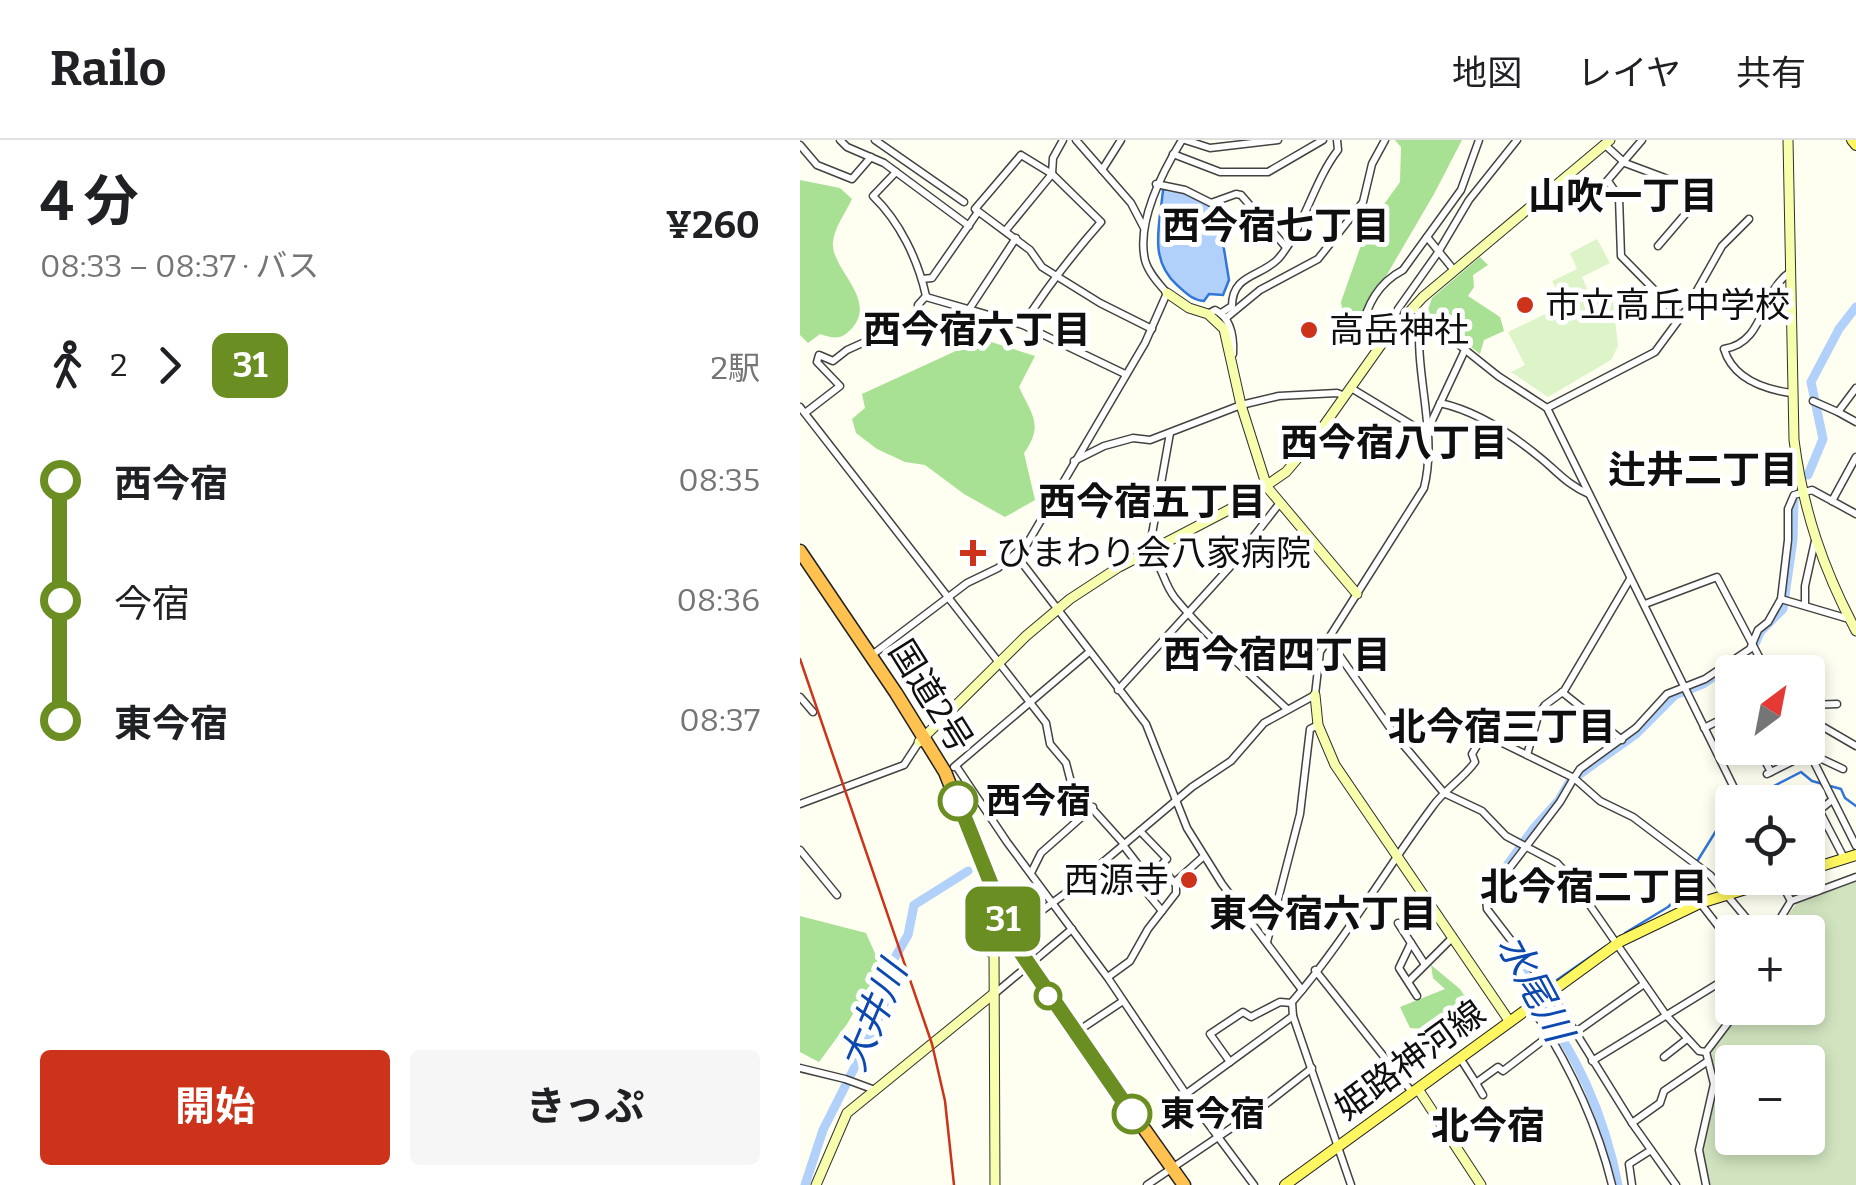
<!DOCTYPE html>
<html lang="ja">
<meta charset="utf-8">
<style>
:root{--surface:#fff;--page:#f6f6f6;--text:#202124;--muted:#757577;--line:#e0e0e0;--accent:#cc331a}
body{margin:0;font-family:Bitter,"Noto Sans JP",serif;background:var(--page);color:var(--text);height:100vh;display:flex;flex-direction:column;font-size:38px;white-space:nowrap}
*{box-sizing:border-box;margin:0}
p{font-size:32px;color:var(--muted)}
.icon{flex:none;width:55px;height:55px;fill:none;stroke:currentColor;stroke-width:2;stroke-linecap:round;stroke-linejoin:round}
.map{position:relative;flex:1;overflow:hidden}
.side{display:flex;flex-direction:column;background:var(--surface);width:800px}
.side>*{flex:none}
.badge{padding:0 20px;border-radius:15px;font-size:35px;line-height:65px}
.needle{width:65px;rotate:32deg}
.tools{position:absolute;left:915px;top:515px;display:grid;gap:20px}
.tools a{display:grid;place-items:center;width:110px;height:110px;border-radius:10px;background:var(--surface);box-shadow:0 5px 15px #0003;font-size:50px}
.map>.badge{position:absolute;translate:-50% -50%;box-shadow:0 0 0 5px #fff}
.legs{display:flex;align-items:center;gap:15px;height:110px;padding:0 40px;font-size:32px}
.legs p{margin-inline-start:auto}
.headline{display:flex;align-items:center;justify-content:space-between;height:170px;padding:0 40px}
h1{font-size:55px;font-weight:700;line-height:75px}
.button{display:flex;gap:20px;margin-top:auto;padding:20px 40px}
.button a{flex:1;height:115px;border-radius:10px;background:var(--accent);color:#fff;font-size:40px;font-weight:700;line-height:115px;text-align:center}
.button a+a{background:var(--page);color:var(--text)}
ul{padding:0 40px;list-style:none}
li{display:flex;align-items:center;gap:35px;height:120px;font-size:38px}
li i{display:grid;place-items:center;width:15px;height:100%;margin:0 12px;background:currentColor}
li i::after{content:'';width:25px;height:25px;margin:-12px;border:8px solid;border-radius:50%;background:var(--surface)}
li p{margin-inline-start:auto}
li:first-child i{background:linear-gradient(#0000 50%,currentColor 0)}
li:last-child i{background:linear-gradient(currentColor 50%,#0000 0)}
header{display:flex;align-items:center;gap:60px;box-sizing:border-box;height:140px;padding:0 50px;background:var(--surface);border-bottom:2px solid var(--line)}
header strong{font-size:48px}
nav{display:flex;gap:55px;margin-inline-start:auto;font-size:35px}
main{display:flex;flex:1;min-height:0}
.map>svg:first-child{display:block}
.forest{fill:#a8e094}
.cemetery{fill:#d1e4bf;fill-rule:evenodd}
.pitch{fill:#ddf4c9}
.water{fill:#b1d1fb;stroke:#3176d9;stroke-width:2.5}
.lines{fill:none;stroke-linecap:round;stroke-linejoin:round}
.stream{stroke:#3176d9;stroke-width:2.5}
.river{stroke:#b1d1fb;stroke-width:9}
.street-casing{stroke:#424242;stroke-width:9}
.secondary-casing{stroke:#313131;stroke-width:11}
.primary-casing{stroke:#202020;stroke-width:12}
.highway-casing{stroke:#202020;stroke-width:15}
.street{stroke:#fff;stroke-width:6}
.secondary{stroke:#f8ffac;stroke-width:9}
.primary{stroke:#fff761;stroke-width:10}
.highway{stroke:#ffc14f;stroke-width:12}
.rail{stroke:#cc331a;stroke-width:2.5}
.line-1-casing{stroke:#fff;stroke-width:22}
.line-1{stroke:#6b8e23;stroke-width:15}
.poi-dot{fill:#cc331a;stroke:#fff;stroke-width:4}
.stop-1-dot{fill:#fff;stroke:#6b8e23;stroke-width:5}
.labels{text-anchor:middle;stroke-width:10;stroke-linejoin:round;paint-order:stroke}
.poi-label{font-size:35px;fill:#0f0f0f;stroke:#fff;text-anchor:start}
.street-label{font-size:35px;fill:#0f0f0f;stroke:#fff}
.stop-label{font-size:35px;font-weight:bold;fill:#0f0f0f;stroke:#fff;text-anchor:start}
.neighbourhood-label{font-size:38px;font-weight:bold;fill:#0f0f0f;stroke:#fff}
.water-label{font-size:38px;font-style:italic;fill:#0c48ad;stroke:#fff}
</style>
<header>
<strong>Railo</strong>
<nav><a>地図</a><a>レイヤ</a><a>共有</a></nav>
</header>
<main>
<section class="side">
<div class="headline"><div><h1>4 分</h1><p>08:33 – 08:37 · バス</p></div><b>¥260</b></div>
<div class="legs"><svg class="icon" aria-label="walk" viewBox="0 0 24 24"><circle cx="13" cy="4" r="2"/><path d="M13 8l-2 6 4 7M11 14l-3 7M7 12l3-4h3l4 4"/></svg>2<svg class="icon" aria-label="forward" viewBox="0 0 24 24"><path d="M9 5l7 7-7 7"/></svg><b class="badge" style="background:#6b8e23;color:#fff">31</b><p>2駅</p></div>
<ul>
<li><i style="color:#6b8e23"></i><b>西今宿</b><p>08:35</p></li>
<li><i style="color:#6b8e23"></i><span>今宿</span><p>08:36</p></li>
<li><i style="color:#6b8e23"></i><b>東今宿</b><p>08:37</p></li>
</ul>
<div class="button"><a>開始</a><a>きっぷ</a></div>
</section>
<div class="map">
<svg width="1056" height="1045" viewBox="0 0 1056 1045">
<rect width="100%" height="100%" fill="#fffff1"/>
<g class="forest">
<path d="M 595,0 L 662,0 L 634,54 L 554,191 L 545,183 L 541,162 L 567,88 L 600,42 L 601,7 Z"/>
<path d="M 0,40 L 40,48 L 52,59 C 46,72 34,88 33,102 C 30,128 77,158 53,187 C 42,200 35,199 20,194 L 8,203 L 0,195 Z"/>
<path d="M 680,117 L 688,125 L 673,135 L 674,147 L 668,156 L 700,177 L 704,191 L 684,200 L 680,214 L 627,173 L 632,158 Z"/>
<path d="M 188,201 L 235,216 L 219,247 C 232,275 244,285 224,313 L 235,360 L 205,377 L 164,354 L 125,325 L 105,322 L 77,309 L 56,293 L 52,279 L 65,268 L 62,254 L 171,204 Z"/>
<path d="M 0,776 L 66,793 L 81,827 L 47,884 L 19,922 L 0,912 Z"/>
<path d="M 631,825 L 660,849 L 676,873 L 670,879 L 674,886 L 647,902 L 621,889 L 610,888 L 600,867 L 645,849 L 633,838 Z"/>
</g>
<path class="cemetery" d="M 1056,740 L 1056,1045 L 908,1045 L 903,1006 L 916,936 L 910,913 L 937,868 L 1008,868 L 1008,792 L 974,792 L 997,763 ZM 932,922 L 1008,922 L 1008,998 L 932,998 Z"/>
<g class="pitch">
<path d="M 797,99 L 810,123 L 782,137 L 788,151 L 763,163 L 752,141 L 777,129 L 770,113 Z"/>
<path d="M 812,150 L 818,206 L 811,220 L 748,257 L 711,232 L 725,225 L 708,192 L 789,153 L 796,156 Z"/>
</g>
<path class="water" d="M 372,47 L 412,66 L 427,96 L 423,103 L 429,140 L 423,155 L 409,154 L 404,161 C 392,160 386,153 377,145 C 348,119 360,84 363,50 Z"/>
<g class="lines">
<g class="stream">
<path d="M 943,662 L 1001,632 L 1012,641 L 1041,649 L 1045,658 L 1056,666"/>
<path d="M 825,793 L 868,767 L 887,748 L 893,728 L 924,678 L 932,671"/>
<path d="M 741,851 L 806,806"/>
</g>
<g class="river">
<path d="M 1008,335 L 1023,299 L 1011,242 L 1039,189 L 1056,167"/>
<path d="M 956,502 L 961,491 L 983,469 L 993,400 L 994,361"/>
<path d="M 694,744 L 733,689 L 759,660 L 770,641 L 836,594 L 875,555 L 903,544 L 935,522"/>
<path d="M 722,820 L 741,851 L 733,856 C 777,914 804,973 818,1045"/>
<path d="M 5,1045 L 23,990 L 76,885 L 91,846 L 94,819 L 108,795 L 114,765 L 168,731"/>
</g>
<g class="street-casing">
<g id="street">
<path d="M 40,0 L 47,7 L 84,23 L 169,86"/>
<path d="M 75,0 L 164,62"/>
<path d="M 276,0 L 331,63 L 344,88"/>
<path d="M 385,0 L 410,8 L 478,0"/>
<path d="M 804,4 L 825,23 L 889,47 L 900,57 L 858,106"/>
<path d="M 0,5 L 17,25 L 52,39 L 71,17"/>
<path d="M 373,14 L 420,32 L 468,32 L 523,0"/>
<path d="M 302,30 L 321,0"/>
<path d="M 96,32 L 73,56 C 100,82 118,120 126,156"/>
<path d="M 808,41 L 819,57 L 821,116 L 880,176"/>
<path d="M 356,44 L 385,50 L 411,63 L 436,54 L 441,55 L 485,106"/>
<path d="M 744,55 L 754,60 L 801,48 L 842,0"/>
<path d="M 206,90 L 252,34 L 253,18 L 263,0"/>
<path d="M 627,97 L 653,129"/>
<path d="M 989,133 C 960,153 965,203 924,209 C 933,239 963,249 991,253"/>
<path d="M 122,139 L 132,138 L 178,72"/>
<path d="M 126,157 L 223,185 L 325,234"/>
<path d="M 613,168 L 698,236 L 747,268 L 941,662"/>
<path d="M 168,171 L 216,98"/>
<path d="M 421,173 L 432,166 C 432,134 461,137 478,119 C 503,91 513,42 538,10 L 537,0"/>
<path d="M 408,174 L 415,170 C 431,178 434,197 433,214"/>
<path d="M 426,178 L 460,150 L 518,119 L 563,62 L 572,24 L 585,0"/>
<path d="M 223,185 C 246,148 272,115 301,82 L 252,34 L 221,15 L 175,69 L 230,110 L 242,127 L 300,163 L 352,189"/>
<path d="M 588,193 L 598,169 L 637,114 L 669,60 L 717,0"/>
<path d="M 580,205 L 561,191 C 567,165 578,143 603,130 L 661,50 L 679,0"/>
<path d="M 551,248 L 627,294"/>
<path d="M 1056,248 L 1038,272 L 1056,282"/>
<path d="M 1013,261 L 1038,272"/>
<path d="M 640,263 C 676,271 710,293 738,316 C 756,330 767,345 789,354"/>
<path d="M 0,267 L 246,583 L 250,604 L 266,623 L 272,646 L 324,704"/>
<path d="M 747,268 L 855,212 L 886,170 L 922,106 L 949,79"/>
<path d="M 5,273 L 40,246 L 17,222 L 19,215 L 33,221 L 47,210 L 120,177 L 118,165 L 126,156"/>
<path d="M 628,289 L 665,210"/>
<path d="M 370,293 L 349,411 C 362,424 363,443 375,458 C 408,498 449,533 487,569"/>
<path d="M 274,321 L 304,306 L 333,298 L 350,300 L 441,265 L 479,256 L 537,253 L 545,256"/>
<path d="M 1032,361 L 1056,317"/>
<path d="M 216,415 L 346,584 L 387,688 L 422,744 L 502,850"/>
<path d="M 981,459 L 1049,479"/>
<path d="M 845,464 L 917,437 L 967,532"/>
<path d="M 1005,464 L 1005,446 L 1015,401"/>
<path d="M 528,499 L 595,595 L 644,653 L 682,671 L 706,696 L 757,723 L 771,738 L 866,875 L 899,911 L 906,912"/>
<path d="M 72,515 L 167,443 L 198,428 L 227,404 L 345,203 L 367,153 C 359,144 348,132 345,120 C 336,81 363,31 382,0"/>
<path d="M 318,550 L 430,427 L 479,364"/>
<path d="M 762,552 L 822,600"/>
<path d="M 0,557 L 13,572"/>
<path d="M 1012,564 L 1013,581 L 1056,606"/>
<path d="M 1008,565 L 1037,564"/>
<path d="M 904,588 L 932,574"/>
<path d="M 1007,608 L 1056,706"/>
<path d="M 727,615 L 738,576 L 745,565 L 764,551 L 830,439"/>
<path d="M 963,617 L 971,632"/>
<path d="M 156,626 L 207,702 L 308,838 L 386,954 L 454,1045"/>
<path d="M 154,627 L 288,513"/>
<path d="M 967,634 L 1009,613 L 1043,629"/>
<path d="M 0,664 L 104,625 L 119,602"/>
<path d="M 1019,670 L 1044,718"/>
<path d="M 1010,678 L 1032,660"/>
<path d="M 340,691 L 367,719 L 363,723 L 364,730 L 376,745"/>
<path d="M 323,705 L 346,735 L 338,742 L 362,771"/>
<path d="M 0,710 L 37,755"/>
<path d="M 231,733 L 241,713 L 293,667"/>
<path d="M 991,761 L 1056,737"/>
<path d="M 901,764 L 932,804"/>
<path d="M 598,783 L 624,823"/>
<path d="M 958,792 L 910,735 L 833,677 L 800,661 L 774,638 L 780,629 L 836,588 L 867,554 L 905,539 L 950,509 L 958,490 L 968,482 L 981,459 L 988,400 L 988,369 L 994,355 L 1012,350 L 1056,374"/>
<path d="M 972,792 L 991,761 L 979,739"/>
<path d="M 211,793 L 270,750 L 392,647 L 431,621 L 464,583 L 515,555 L 520,512 L 624,348 C 638,292 614,235 620,177"/>
<path d="M 467,802 L 500,674 L 510,589 L 518,585"/>
<path d="M 611,803 L 599,828 L 617,856"/>
<path d="M 515,830 L 612,952"/>
<path d="M 308,837 L 330,821 L 348,789 L 376,753 L 376,741 L 404,716"/>
<path d="M 609,841 L 653,797"/>
<path d="M 193,855 L 272,789"/>
<path d="M 731,866 C 768,922 796,979 812,1045"/>
<path d="M 776,892 L 844,844"/>
<path d="M 275,893 L 323,861"/>
<path d="M 864,917 L 887,899"/>
<path d="M 660,918 L 676,943 L 698,927 L 703,931 L 750,895"/>
<path d="M 792,921 L 932,835"/>
<path d="M 430,922 L 410,894 L 443,872 L 451,877 L 480,862 L 492,863"/>
<path d="M 0,928 L 45,939 L 75,950"/>
<path d="M 676,943 L 683,955"/>
<path d="M 386,954 L 493,876"/>
<path d="M 832,983 L 860,963 L 864,951 L 908,921"/>
<path d="M 347,1045 L 461,968 L 512,928"/>
<path d="M 551,1045 L 493,876 L 492,862 C 544,802 585,730 633,666 C 645,649 663,639 675,622 L 672,614 L 684,594 L 774,638 L 760,662 L 686,759 L 687,769 L 750,851 L 832,983 L 876,1045"/>
<path d="M 832,1045 L 829,1024 L 851,1010"/>
<path d="M 906,1045 L 899,1010 L 914,944 L 906,912 L 928,883 L 935,868"/>
</g>
</g>
<g class="secondary-casing">
<g id="secondary">
<path d="M 988,0 L 994,300 C 1003,370 1023,429 1056,491"/>
<path d="M 367,153 L 389,168 L 408,174 L 424,189 L 441,265 L 467,347 L 557,454"/>
<path d="M 515,555 L 518,585 L 535,625 L 710,882"/>
<path d="M 119,602 L 226,496 L 270,459 L 319,427 L 438,365 L 486,332 L 515,298 L 588,195 L 623,157 L 810,0"/>
<path d="M 188,760 L 190,812"/>
<path d="M 618,949 L 681,1045"/>
<path d="M 16,1045 L 47,973 L 192,855"/>
<path d="M 195,1045 L 194,809 L 197,802 L 210,794"/>
</g>
</g>
<g class="primary-casing">
<g id="primary">
<path d="M 1052,0 L 1056,5"/>
<path d="M 1008,730 L 1056,715"/>
<path d="M 485,1045 L 821,801 L 900,763 L 982,738"/>
</g>
</g>
<g class="highway-casing">
<path id="highway" d="M 0,411 L 96,553 L 145,632 L 199,769 L 228,825 L 384,1045"/>
</g>
<use href="#street" class="street"/>
<use href="#secondary" class="secondary"/>
<use href="#primary" class="primary"/>
<use href="#highway" class="highway"/>
<path class="rail" d="M 0,519 L 132,904 L 145,961 L 154,1045"/>
</g>
<g class="lines">
<g class="line-1-casing">
<path id="line-1" d="M 158,661 L 215,804 L 332,974"/>
</g>
<use href="#line-1" class="line-1"/>
</g>
<g class="poi-dot">
<circle cx="725" cy="165" r="10"/>
<circle cx="509" cy="190" r="10"/>
<path d="M168 398h10v10h10v10h-10v10h-10v-10h-10v-10h10z"/>
<circle cx="389" cy="740" r="10"/>
</g>
<g class="stop-1-dot">
<circle cx="158" cy="661" r="18"/>
<circle cx="248" cy="856" r="12"/>
<circle cx="332" cy="974" r="18"/>
</g>
<g class="labels">
<g class="poi-label">
<text x="745" y="177">市立高丘中学校</text>
<text x="529" y="202">高岳神社</text>
<text x="196" y="425">ひまわり会八家病院</text>
<text x="369" y="752" text-anchor="end">西源寺</text>
</g>
<g class="street-label">
<text transform="translate(131 556) rotate(58)" y="12">国道2号</text>
<text transform="translate(610 920) rotate(-36)" y="12">姫路神河線</text>
</g>
<g class="stop-label">
<text x="186" y="673">西今宿</text>
<text x="360" y="986">東今宿</text>
</g>
<g class="neighbourhood-label">
<text x="823" y="69">山吹一丁目</text>
<text x="476" y="99">西今宿七丁目</text>
<text x="177" y="203">西今宿六丁目</text>
<text x="594" y="316">西今宿八丁目</text>
<text x="903" y="343">辻井二丁目</text>
<text x="352" y="375">西今宿五丁目</text>
<text x="477" y="528">西今宿四丁目</text>
<text x="702" y="600">北今宿三丁目</text>
<text x="794" y="760">北今宿二丁目</text>
<text x="523" y="787">東今宿六丁目</text>
<text x="688" y="999">北今宿</text>
</g>
<g class="water-label">
<text transform="translate(735 848) rotate(62)" y="13">水尾川</text>
<text transform="translate(73 876) rotate(-67)" y="13">大井川</text>
</g>
</g>
</svg>
<div class="tools">
<a><svg class="needle" viewBox="-14 -14 28 28"><path d="M0-13l5 13h-10z" fill="#e53935"/><path d="M0 13l5-13h-10z" fill="#757577"/></svg></a>
<a><svg class="icon" aria-label="locate" viewBox="0 0 24 24"><circle cx="12" cy="12" r="6"/><path d="M12 2v4M12 18v4M2 12h4M18 12h4"/></svg></a>
<a>+</a>
<a>−</a>
</div>
<b class="badge" style="left:203px;top:779px;background:#6b8e23;color:#fff">31</b>
</div>
</main>
